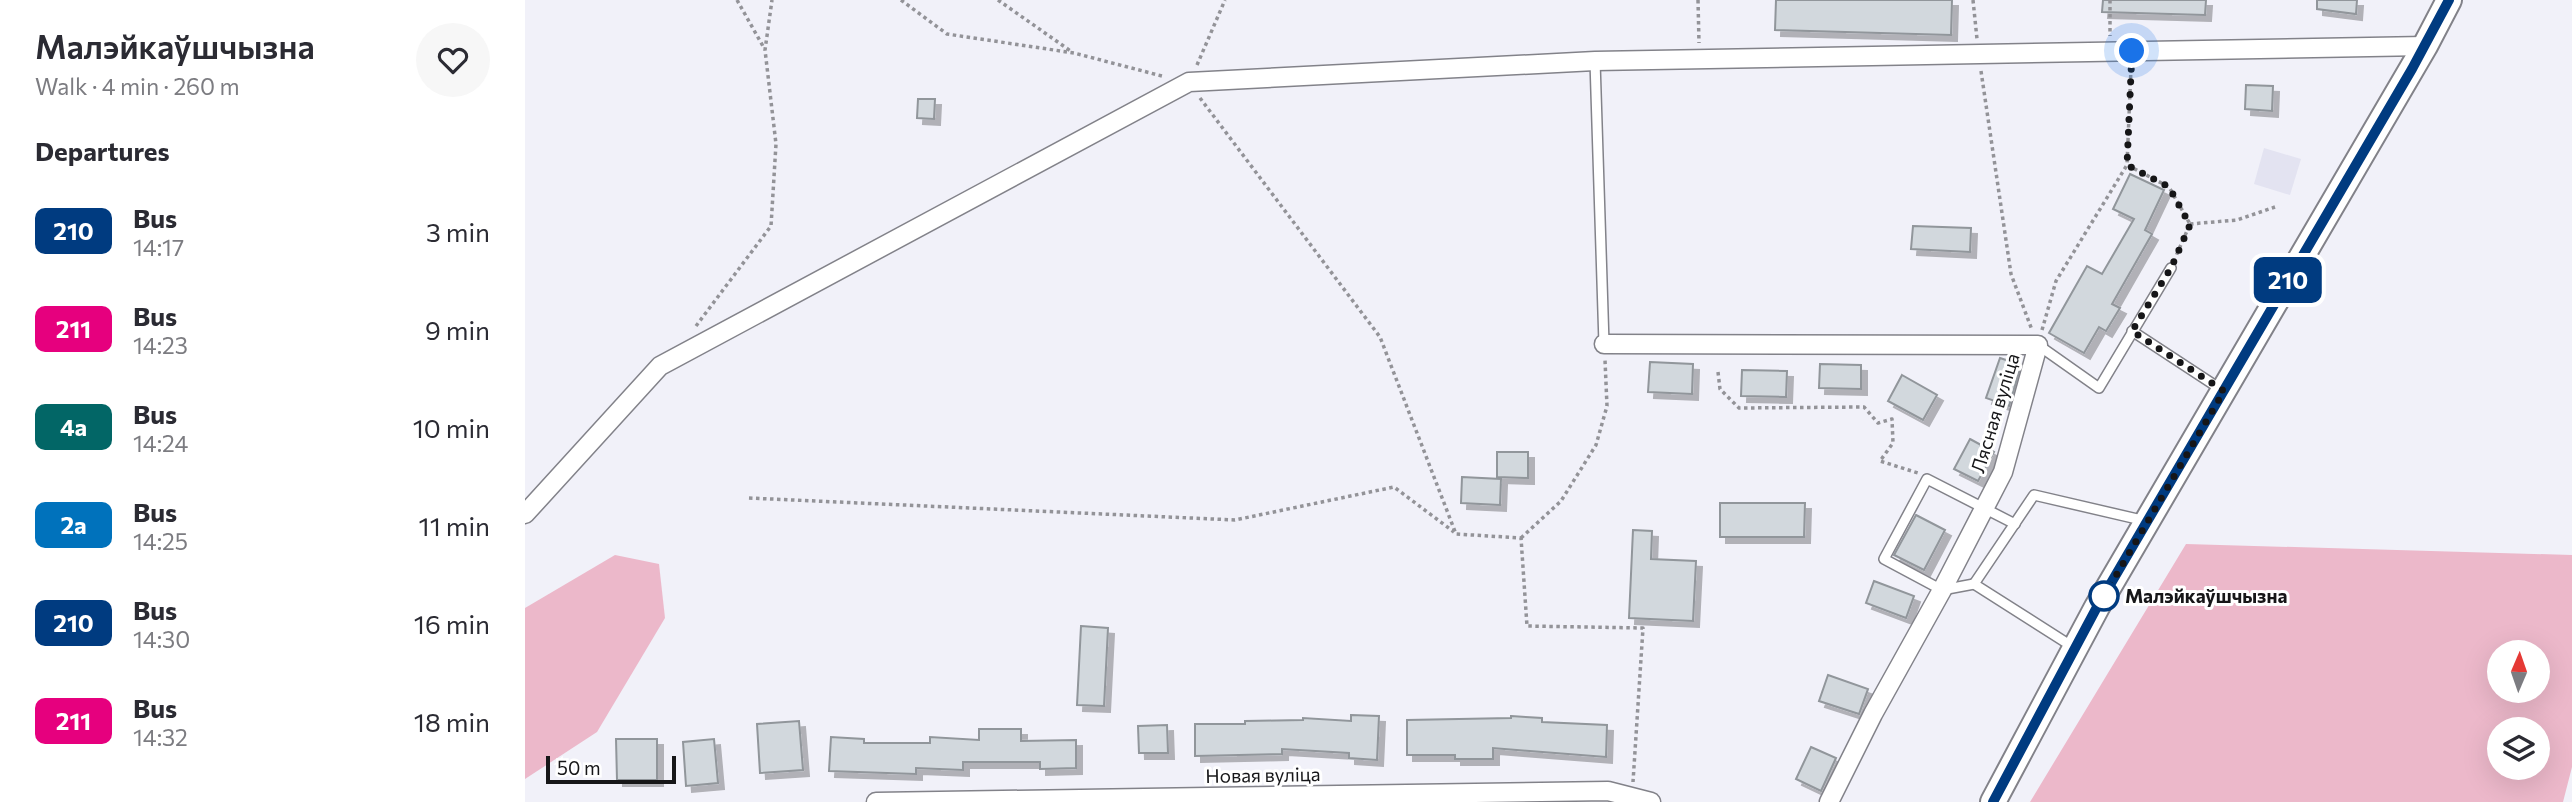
<!DOCTYPE html>
<meta charset="utf-8">
<style>
:root{--surface:#fff;--page:#f7f7f7;--text:#2b2b33;--muted:#7c7c81}
body{margin:0;font-family:Commissioner,sans-serif;background:var(--page);color:var(--text);height:100vh;display:flex;flex-direction:column;font-size:26px;white-space:nowrap}
*{box-sizing:border-box;margin:0}
p{font-size:23px;color:var(--muted)}
.icon{flex:none;width:38px;height:38px;fill:none;stroke:currentColor;stroke-width:2;stroke-linecap:round;stroke-linejoin:round}
.map{position:relative;flex:1;overflow:hidden}
.drawer{display:flex;flex-direction:column;background:var(--surface);width:525px}
.drawer>*{flex:none}
.badge{padding:0 14px;border-radius:10px;font-size:24px;line-height:46px}
.needle{width:46px;rotate:2deg}
.buttons{position:absolute;left:1962px;top:640px;display:grid;gap:14px}
.buttons a{display:grid;place-items:center;width:63px;height:63px;border-radius:50%;background:var(--surface);box-shadow:0 7px 28px #0002;font-size:35px}
.scale{position:absolute;left:21px;bottom:18px;width:130px;box-sizing:border-box;padding-left:7px;border:4px solid #161618;border-top:0;font-size:19px;line-height:24px;white-space:nowrap;color:#161618;-webkit-text-stroke:5px #fff;paint-order:stroke}
.you{position:absolute;width:35px;height:35px;margin:-18px;border:5px solid #fff;border-radius:50%;background:#1a73e8;box-shadow:0 0 0 10px #1a73e833}
.map>.badge{position:absolute;translate:-50% -50%;box-shadow:0 0 0 4px #fff}
h2{padding:0 35px;font-size:26px;line-height:63px}
.round{display:grid;place-items:center;flex:none;width:74px;height:74px;border-radius:37px;background:var(--page)}
.headline{display:flex;align-items:center;justify-content:space-between;height:119px;padding:0 35px}
h1{font-size:33px;font-weight:600;line-height:52px}
ul{padding:0;list-style:none}
li{display:flex;align-items:center;gap:21px;height:98px;padding:0 35px}
li div{flex:1}
li b{display:block;font-size:26px}
li em{font-style:normal}
li .badge{min-width:77px;font-weight:700;text-align:center}
main{display:flex;flex:1;min-height:0}
.map>svg:first-child{display:block}
.built{fill:#e3e3f1}
.green{fill:#ecb8ca;fill-rule:evenodd}
.building{fill:#d2d8dd;stroke:#91969b;stroke-width:2;filter:url(#shadow)}
.lines{fill:none;stroke-linecap:round;stroke-linejoin:round}
.lane-casing{stroke:#828289;stroke-width:12}
.street-casing{stroke:#828289;stroke-width:21}
.secondary-casing{stroke:#828289;stroke-width:28}
.path{stroke:#939398;stroke-width:3.5;stroke-dasharray:3.5 3.5;stroke-linecap:butt}
.lane{stroke:#fff;stroke-width:9}
.street{stroke:#fff;stroke-width:18}
.secondary{stroke:#fff;stroke-width:24}
.line-casing{stroke:#fff;stroke-width:16}
.line{stroke:#003b80;stroke-width:10}
.walk{stroke:#161618;stroke-width:7;stroke-dasharray:0 12.6}
.stop-dot{fill:#fff;stroke:#003b80;stroke-width:3.5}
.labels{text-anchor:middle;stroke-width:6;stroke-linejoin:round;paint-order:stroke}
.street-label{font-size:19px;fill:#161618;stroke:#fff}
.stop-label{font-size:19px;font-weight:bold;fill:#161618;stroke:#fff;text-anchor:start}
</style>
<main>
<section class="drawer">
<div class="headline"><div><h1>Малэйкаўшчызна</h1><p>Walk · 4 min · 260 m</p></div><a class="round"><svg class="icon" aria-label="heart" viewBox="0 0 24 24"><path d="M12 20l-8-8c-3-5 5-10 8-4 3-6 11-1 8 4z"/></svg></a></div>
<h2>Departures</h2>
<ul>
<li><span class="badge" style="background:#003b80;color:#fff">210</span><div><b>Bus</b><p>14:17</p></div><em>3 min</em></li>
<li><span class="badge" style="background:#e6007e;color:#fff">211</span><div><b>Bus</b><p>14:23</p></div><em>9 min</em></li>
<li><span class="badge" style="background:#026666;color:#fff">4а</span><div><b>Bus</b><p>14:24</p></div><em>10 min</em></li>
<li><span class="badge" style="background:#0072bc;color:#fff">2а</span><div><b>Bus</b><p>14:25</p></div><em>11 min</em></li>
<li><span class="badge" style="background:#003b80;color:#fff">210</span><div><b>Bus</b><p>14:30</p></div><em>16 min</em></li>
<li><span class="badge" style="background:#e6007e;color:#fff">211</span><div><b>Bus</b><p>14:32</p></div><em>18 min</em></li>
</ul>
</section>
<div class="map">
<svg width="2047" height="802" viewBox="0 0 2047 802">
<defs>
<filter id="shadow"><feDropShadow dx="6" dy="6" stdDeviation="0" flood-color="#0004"/></filter>
</defs>
<rect width="100%" height="100%" fill="#f1f1f9"/>
<path class="built" d="M 1739,148 L 1776,159 L 1765,195 L 1729,184 Z"/>
<g class="green">
<path d="M 1661,544 L 2047,555 L 2047,767 L 2038,802 L 1505,802 ZM 1974,653 L 2012,653 L 2012,691 L 1974,691 ZM 1974,730 L 2012,730 L 2012,768 L 1974,768 Z"/>
<path d="M 90,555 L 134,564 L 140,618 L 72,732 L 0,779 L 0,608 Z"/>
</g>
<g class="building">
<path d="M 1251,0 L 1427,0 L 1426,35 L 1250,30 Z"/>
<path d="M 1578,0 L 1681,0 L 1680,15 L 1577,12 Z"/>
<path d="M 1792,0 L 1832,0 L 1831,14 L 1792,9 Z"/>
<path d="M 1721,85 L 1748,86 L 1747,111 L 1720,109 Z"/>
<path d="M 393,99 L 410,99 L 409,119 L 392,118 Z"/>
<path d="M 1605,174 L 1639,190 L 1620,230 L 1627,234 L 1587,304 L 1595,308 L 1581,331 L 1574,327 L 1559,353 L 1524,333 L 1562,266 L 1577,274 L 1609,219 L 1588,209 Z"/>
<path d="M 1388,226 L 1446,228 L 1445,252 L 1386,249 Z"/>
<path d="M 1475,358 L 1496,365 L 1484,406 L 1461,398 Z"/>
<path d="M 1125,362 L 1168,364 L 1167,394 L 1123,392 Z"/>
<path d="M 1295,364 L 1336,365 L 1336,389 L 1294,388 Z"/>
<path d="M 1217,370 L 1262,371 L 1261,397 L 1216,396 Z"/>
<path d="M 1377,375 L 1412,395 L 1398,420 L 1363,401 Z"/>
<path d="M 1445,439 L 1469,452 L 1453,481 L 1429,469 Z"/>
<path d="M 972,452 L 1003,452 L 1003,478 L 972,477 Z"/>
<path d="M 937,477 L 976,479 L 975,505 L 936,503 Z"/>
<path d="M 1195,503 L 1280,503 L 1279,537 L 1195,537 Z"/>
<path d="M 1391,515 L 1420,530 L 1399,570 L 1369,555 Z"/>
<path d="M 1108,530 L 1127,531 L 1126,559 L 1171,561 L 1168,621 L 1104,618 Z"/>
<path d="M 1349,581 L 1389,596 L 1381,618 L 1341,603 Z"/>
<path d="M 556,626 L 583,628 L 579,706 L 552,705 Z"/>
<path d="M 1303,675 L 1343,689 L 1334,714 L 1294,701 Z"/>
<path d="M 826,715 L 854,716 L 852,760 L 824,758 L 824,753 L 757,749 L 757,754 L 670,756 L 670,724 L 720,724 L 720,721 L 778,720 L 778,718 L 826,721 Z"/>
<path d="M 986,716 L 1017,718 L 1017,722 L 1082,725 L 1081,757 L 968,748 L 968,759 L 930,759 L 930,755 L 882,755 L 882,720 L 986,718 Z"/>
<path d="M 274,721 L 278,770 L 235,773 L 232,724 Z"/>
<path d="M 642,725 L 643,753 L 614,753 L 613,726 Z"/>
<path d="M 454,729 L 496,729 L 496,741 L 551,740 L 551,768 L 515,769 L 515,762 L 438,762 L 438,770 L 391,768 L 391,774 L 304,771 L 306,737 L 339,739 L 339,743 L 405,743 L 405,737 L 454,740 Z"/>
<path d="M 91,739 L 132,739 L 132,780 L 92,780 Z"/>
<path d="M 189,739 L 193,783 L 161,786 L 158,742 Z"/>
<path d="M 1286,747 L 1311,758 L 1296,791 L 1271,779 Z"/>
</g>
<g class="lines">
<g class="lane-casing">
<g id="lane">
<path d="M 1070,61 L 1079,344"/>
<path d="M 1607,331 L 1697,390"/>
<path d="M 1513,345 L 1574,388 L 1646,268"/>
<path d="M 1449,584 L 1417,590 L 1359,559 L 1402,479 L 1490,524"/>
<path d="M 1548,647 L 1449,584 L 1509,495 L 1621,521"/>
</g>
</g>
<g class="street-casing">
<g id="street">
<path d="M 1079,344 L 1513,345 L 1478,472 L 1417,590 L 1348,714 L 1304,802"/>
<path d="M 0,514 L 135,366 L 664,82 L 1070,61 L 1900,46"/>
<path d="M 351,802 L 1083,791 L 1126,802"/>
</g>
</g>
<g class="secondary-casing">
<path id="secondary" d="M 1468,802 L 1572,607 L 1900,46 L 1924,0"/>
</g>
<g class="path">
<path d="M 212,0 L 239,48"/>
<path d="M 376,0 L 422,34 L 549,53 L 637,76"/>
<path d="M 473,0 L 547,52"/>
<path d="M 1173,0 L 1174,43"/>
<path d="M 1448,0 L 1452,39"/>
<path d="M 1585,0 L 1585,36"/>
<path d="M 672,65 L 700,0"/>
<path d="M 1606,68 L 1602,165 L 1644,187 L 1665,224 L 1651,256"/>
<path d="M 1456,71 L 1486,274 L 1507,330"/>
<path d="M 675,98 L 855,337 L 931,534 L 996,538 L 1002,626 L 1118,628 L 1108,782"/>
<path d="M 1665,224 L 1712,220 L 1750,207"/>
<path d="M 171,326 L 246,226 L 251,144 L 240,50 L 247,0"/>
<path d="M 1517,330 L 1531,281 L 1602,165"/>
<path d="M 1193,372 L 1195,389 L 1214,408 L 1339,407 L 1353,423 L 1367,419 L 1368,443 L 1355,461 L 1393,473"/>
<path d="M 224,498 L 710,520 L 869,487 L 929,532"/>
<path d="M 996,538 L 1036,501 L 1071,445 L 1082,406 L 1080,360"/>
</g>
<use href="#lane" class="lane"/>
<use href="#street" class="street"/>
<use href="#secondary" class="secondary"/>
</g>
<g class="lines">
<g class="line-casing">
<path id="line" d="M 1468,802 L 1572,607 L 1887,69 L 1924,0"/>
</g>
<use href="#line" class="line"/>
<path class="walk" d="M 1579,596 L 1699,391 L 1607,331 L 1646,268 L 1665,225 L 1644,187 L 1602,165 L 1607,51"/>
</g>
<circle class="stop-dot" cx="1579" cy="596" r="14"/>
<g class="labels">
<g class="street-label">
<text transform="translate(1470 413) rotate(-73)" y="7">Лясная вуліца</text>
<text transform="translate(738 775) rotate(-1)" y="7">Новая вуліца</text>
</g>
<g class="stop-label">
<text x="1600" y="603">Малэйкаўшчызна</text>
</g>
</g>
</svg>
<div class="buttons">
<a><svg class="needle" viewBox="-14 -14 28 28"><path d="M0-13l5 13h-10z" fill="#e53935"/><path d="M0 13l5-13h-10z" fill="#7c7c81"/></svg></a>
<a><svg class="icon" aria-label="layers" viewBox="0 0 24 24"><path d="M12 4l9 5-9 5-9-5zM3 14l9 5 9-5"/></svg></a>
</div>
<div class="scale">50 m</div>
<div class="you" style="left:1607px;top:51px"></div>
<b class="badge" style="left:1763px;top:280px;background:#003b80;color:#fff">210</b>
</div>
</main>
